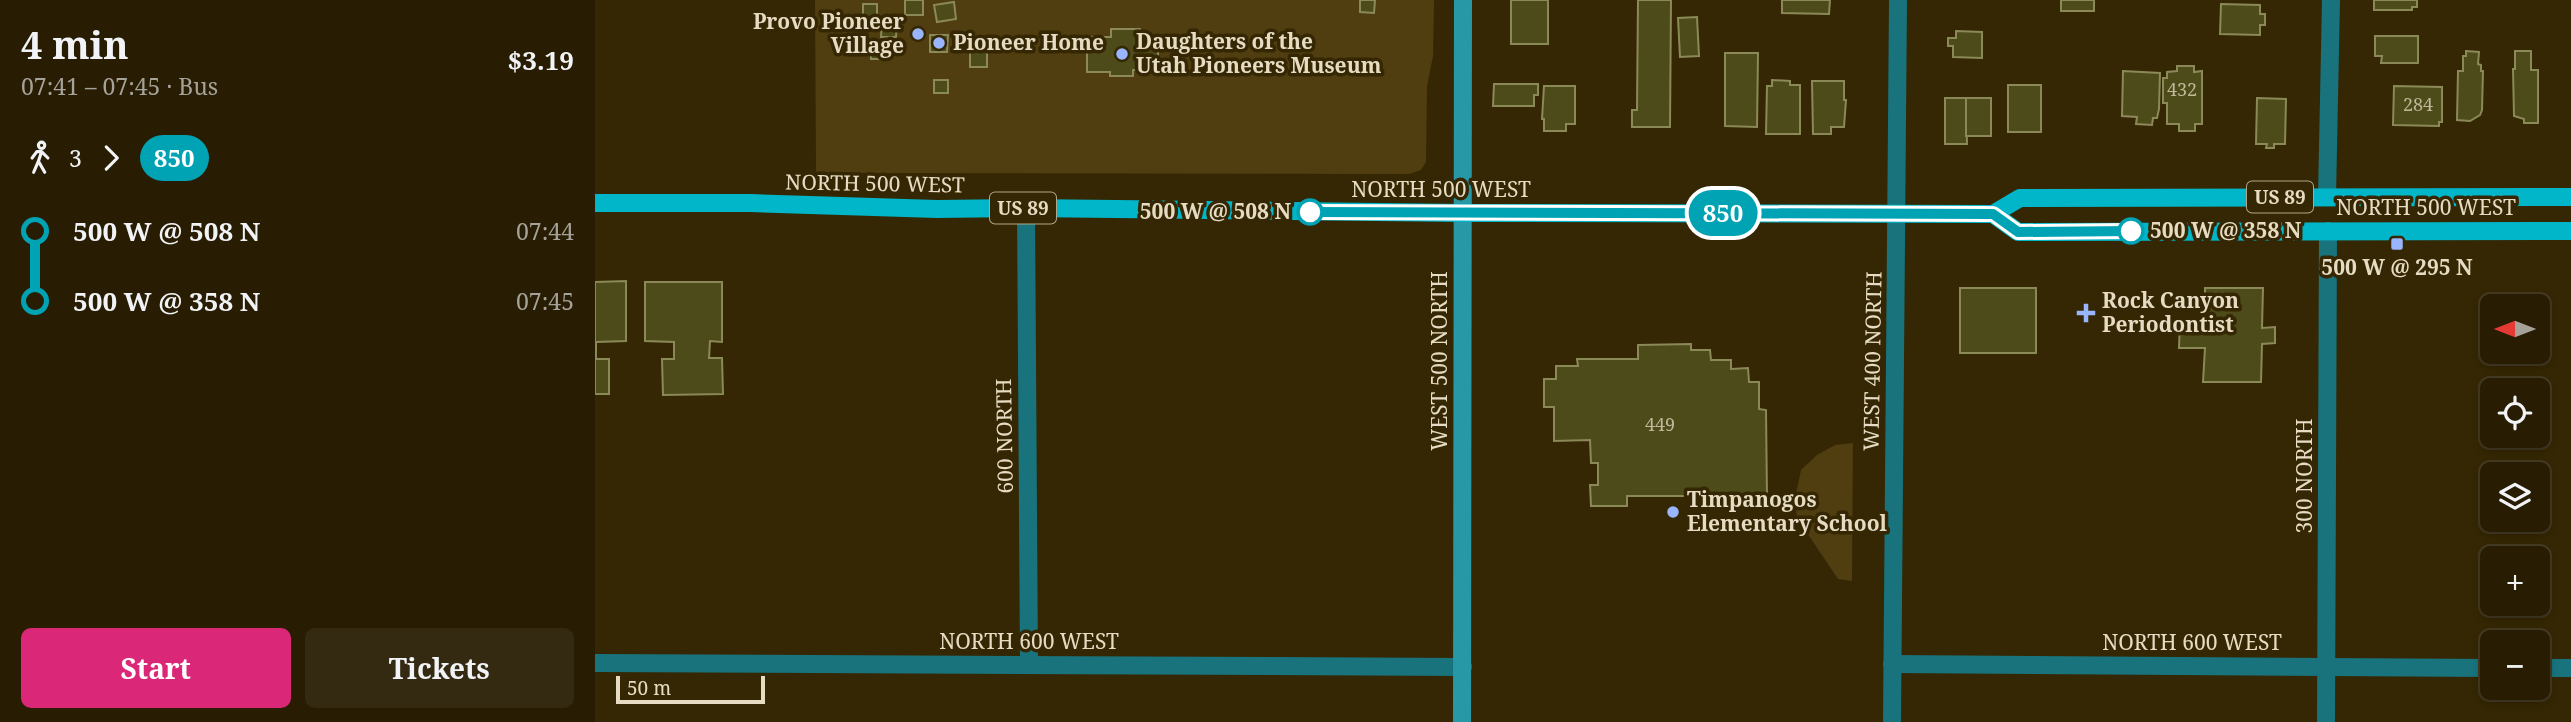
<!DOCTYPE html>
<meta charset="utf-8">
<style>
:root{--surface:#281d02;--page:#342a11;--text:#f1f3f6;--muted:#a5a299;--line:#443b24;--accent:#db2777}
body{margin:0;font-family:"Noto Serif",serif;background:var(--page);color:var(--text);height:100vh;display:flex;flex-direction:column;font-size:26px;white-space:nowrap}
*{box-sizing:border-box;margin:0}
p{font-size:23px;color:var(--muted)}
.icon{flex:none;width:38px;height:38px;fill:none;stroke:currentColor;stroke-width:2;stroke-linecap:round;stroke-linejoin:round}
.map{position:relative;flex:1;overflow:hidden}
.sheet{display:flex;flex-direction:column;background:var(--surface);width:595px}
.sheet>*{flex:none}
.badge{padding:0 14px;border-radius:23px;font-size:24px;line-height:46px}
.needle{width:46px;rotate:270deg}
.controls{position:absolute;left:1885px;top:294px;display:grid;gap:14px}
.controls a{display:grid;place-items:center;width:70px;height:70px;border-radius:10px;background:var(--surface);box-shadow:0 4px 10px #0003,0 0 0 2px var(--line);font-size:35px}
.scale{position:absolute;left:21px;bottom:18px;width:149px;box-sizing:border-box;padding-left:7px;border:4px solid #e6dcc3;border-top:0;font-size:19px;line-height:24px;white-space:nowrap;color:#e6dcc3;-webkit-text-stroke:5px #352703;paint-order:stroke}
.map>.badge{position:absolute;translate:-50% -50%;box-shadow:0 0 0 4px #fff}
.legs{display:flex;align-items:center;gap:10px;height:77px;padding:0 21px;font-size:23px}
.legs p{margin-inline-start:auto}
.headline{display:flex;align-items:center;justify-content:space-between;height:119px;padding:0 21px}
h1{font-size:38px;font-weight:700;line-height:52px}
.button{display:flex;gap:14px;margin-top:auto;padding:14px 21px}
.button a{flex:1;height:80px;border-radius:10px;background:var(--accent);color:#fff;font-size:28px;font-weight:700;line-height:80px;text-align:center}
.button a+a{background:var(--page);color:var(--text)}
ul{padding:0 21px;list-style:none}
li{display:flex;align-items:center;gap:24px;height:70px;font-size:26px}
li i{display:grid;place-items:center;width:10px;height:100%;margin:0 9px;background:currentColor}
li i::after{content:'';width:18px;height:18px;margin:-9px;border:5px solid;border-radius:50%;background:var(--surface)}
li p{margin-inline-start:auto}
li:first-child i{background:linear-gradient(#0000 50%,currentColor 0)}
li:last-child i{background:linear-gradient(currentColor 50%,#0000 0)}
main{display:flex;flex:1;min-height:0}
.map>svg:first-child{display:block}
.green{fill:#503e10}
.building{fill:#4d4b1a;stroke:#8a8957;stroke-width:2}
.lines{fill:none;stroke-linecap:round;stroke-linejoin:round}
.street{stroke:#18737d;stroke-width:18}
.secondary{stroke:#2798a6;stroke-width:18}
.primary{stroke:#00b6c8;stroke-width:18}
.line-1-casing{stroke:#fff;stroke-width:16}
.line-1{stroke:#00a3b4;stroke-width:10}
.poi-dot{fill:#99b5fd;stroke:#352703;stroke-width:2.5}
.stop-1-dot{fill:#fff;stroke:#00a3b4;stroke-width:3.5}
.labels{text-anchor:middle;stroke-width:7;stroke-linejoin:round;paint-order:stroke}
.number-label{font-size:18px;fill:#c0b899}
.shield{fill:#352703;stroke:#b1a689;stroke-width:2}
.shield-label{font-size:19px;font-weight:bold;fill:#e6dcc3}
.poi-label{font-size:21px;font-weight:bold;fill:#e6dcc3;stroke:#352703;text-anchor:start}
.street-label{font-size:21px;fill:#e6dcc3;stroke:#352703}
.stop-label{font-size:21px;font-weight:bold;fill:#e6dcc3;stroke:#352703;text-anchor:end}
</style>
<main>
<section class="sheet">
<div class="headline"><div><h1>4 min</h1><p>07:41 – 07:45 · Bus</p></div><b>$3.19</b></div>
<div class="legs"><svg class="icon" aria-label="walk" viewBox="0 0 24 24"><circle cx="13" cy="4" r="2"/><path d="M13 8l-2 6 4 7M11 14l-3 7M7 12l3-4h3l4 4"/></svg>3<svg class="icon" aria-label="forward" viewBox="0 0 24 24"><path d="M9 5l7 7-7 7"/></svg><b class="badge" style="background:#00a3b4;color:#fff">850</b></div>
<ul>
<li><i style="color:#00a3b4"></i><b>500 W @ 508 N</b><p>07:44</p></li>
<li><i style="color:#00a3b4"></i><b>500 W @ 358 N</b><p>07:45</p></li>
</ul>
<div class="button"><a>Start</a><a>Tickets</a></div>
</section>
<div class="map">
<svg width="1976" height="722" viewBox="0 0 1976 722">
<rect width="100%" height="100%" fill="#352703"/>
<g class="green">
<path d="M 220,0 L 839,0 L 838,56 L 832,86 L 831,162 L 826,170 L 814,174 L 221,173 Z"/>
<path d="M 1258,443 L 1257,581 L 1243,579 L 1202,518 L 1200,499 L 1206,470 L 1222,455 L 1240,445 Z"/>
</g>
<g class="building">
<rect x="310" y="0" width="18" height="15"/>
<path d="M 765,0 L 780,0 L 779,13 L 765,12 Z"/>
<rect x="916" y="0" width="37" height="44"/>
<path d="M 1043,0 L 1076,0 L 1075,127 L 1037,127 L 1037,110 L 1042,110 Z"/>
<path d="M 1187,0 L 1235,0 L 1234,14 L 1187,13 Z"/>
<rect x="1466" y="0" width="33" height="11"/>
<path d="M 1779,0 L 1822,0 L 1822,7 L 1817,7 L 1817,10 L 1779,10 Z"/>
<path d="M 359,2 L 361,19 L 342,22 L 339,5 Z"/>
<rect x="268" y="4" width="14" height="19"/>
<path d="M 1626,4 L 1665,5 L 1665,14 L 1670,14 L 1670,25 L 1665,25 L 1665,35 L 1625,34 Z"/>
<path d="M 1102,17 L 1104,56 L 1085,57 L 1083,18 Z"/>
<path d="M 287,21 L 302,21 L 301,37 L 286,37 Z"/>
<path d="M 516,29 L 545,29 L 545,38 L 563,38 L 563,70 L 538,70 L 538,76 L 515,76 L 515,72 L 492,72 L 492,37 L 516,37 Z"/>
<path d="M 1361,31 L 1387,32 L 1387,58 L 1358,57 L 1358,46 L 1353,46 L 1353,38 L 1361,38 Z"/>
<path d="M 335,35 L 353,35 L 352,52 L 335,52 Z"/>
<path d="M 1780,36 L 1823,36 L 1823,63 L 1786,63 L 1787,56 L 1780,56 Z"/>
<path d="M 276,41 L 291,41 L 290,59 L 276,59 Z"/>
<rect x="375" y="42" width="17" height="25"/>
<path d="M 1871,51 L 1884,52 L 1883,64 L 1886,65 L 1886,71 L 1888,71 L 1887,110 L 1885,115 L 1875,121 L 1862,120 L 1863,71 L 1868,71 L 1868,56 L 1871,56 Z"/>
<path d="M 1920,51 L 1936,51 L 1936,70 L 1943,70 L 1943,123 L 1929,123 L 1929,119 L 1919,116 L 1918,69 L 1920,69 Z"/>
<path d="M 1130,53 L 1163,53 L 1162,127 L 1130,126 Z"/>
<path d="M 1582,66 L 1599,66 L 1599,72 L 1607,71 L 1607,124 L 1600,124 L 1600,131 L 1584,131 L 1584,124 L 1572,124 L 1572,103 L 1568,103 L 1568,78 L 1572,78 L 1572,72 L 1582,71 Z"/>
<path d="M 1528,71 L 1565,73 L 1564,109 L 1562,118 L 1558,118 L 1557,125 L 1541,124 L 1542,117 L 1527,116 Z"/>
<rect x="339" y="80" width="14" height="13"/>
<path d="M 1177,80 L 1195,81 L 1195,85 L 1205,85 L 1205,134 L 1171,134 L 1172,86 L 1177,86 Z"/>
<path d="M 1217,81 L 1249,81 L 1249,100 L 1251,100 L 1249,127 L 1236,127 L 1236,134 L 1218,134 Z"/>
<path d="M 899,84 L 943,84 L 943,95 L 939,95 L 939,106 L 898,106 Z"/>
<rect x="1413" y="85" width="33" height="47"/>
<path d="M 949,86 L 980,86 L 980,124 L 971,124 L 971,131 L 949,131 L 949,119 L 947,119 Z"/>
<path d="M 1799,86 L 1847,87 L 1847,122 L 1844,122 L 1844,126 L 1798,125 Z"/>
<path d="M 1350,98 L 1371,98 L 1372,144 L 1350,144 Z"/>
<rect x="1371" y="98" width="25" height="38"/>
<path d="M 1662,98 L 1691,99 L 1690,144 L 1679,144 L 1679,148 L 1671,148 L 1672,144 L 1661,144 Z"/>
<path d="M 31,281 L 31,341 L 1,342 L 1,359 L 14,359 L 14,394 L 0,394 L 0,282 Z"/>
<path d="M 50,282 L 127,282 L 127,342 L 115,341 L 114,358 L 127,358 L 128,394 L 68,395 L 67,359 L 79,359 L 79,342 L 50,341 Z"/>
<rect x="1365" y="288" width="76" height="65"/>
<path d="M 1610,288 L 1668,288 L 1667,328 L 1680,327 L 1680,343 L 1667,344 L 1666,382 L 1608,382 L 1610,348 L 1584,348 L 1585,320 L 1610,320 Z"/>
<path d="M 1096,344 L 1096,350 L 1115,350 L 1116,360 L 1136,360 L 1136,369 L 1153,368 L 1154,382 L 1164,382 L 1164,409 L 1171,410 L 1172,498 L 1120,499 L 1120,496 L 1032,496 L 1032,506 L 996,506 L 995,485 L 1003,485 L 1003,463 L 996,463 L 995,440 L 959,441 L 959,407 L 949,407 L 949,379 L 961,379 L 961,366 L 983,366 L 982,359 L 1043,359 L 1043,345 Z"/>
</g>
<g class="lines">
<g class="street">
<path d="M 1732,197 L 1736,0"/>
<path d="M 431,208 L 434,664"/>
<path d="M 0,663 L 868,667"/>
<path d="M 1297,664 L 1897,668"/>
<path d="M 1942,668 L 1976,668"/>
<path d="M 1297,722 L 1303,0"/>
<path d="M 1731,722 L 1733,231"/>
</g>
<path class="secondary" d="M 867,722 L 868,0"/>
<g class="primary">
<path d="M 0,203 L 155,203 L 342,209 L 431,208 L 868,213 L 1398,214 L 1425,198 L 1976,197"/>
<path d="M 1398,214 L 1423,232 L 1976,231"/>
</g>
</g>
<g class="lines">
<g class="line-1-casing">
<path id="line-1" d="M 715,212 L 1398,214 L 1423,232 L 1536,231"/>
</g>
<use href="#line-1" class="line-1"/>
</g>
<g class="poi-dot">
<circle cx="323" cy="34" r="7"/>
<circle cx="344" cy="43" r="7"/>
<circle cx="527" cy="54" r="7"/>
<rect x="1795" y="237" width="14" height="14" rx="3.5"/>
<path d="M1487.5 302.5h7v7h7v7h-7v7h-7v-7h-7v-7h7z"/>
<circle cx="1078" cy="512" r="7"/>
</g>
<g class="stop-1-dot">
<circle cx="715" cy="212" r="12"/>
<circle cx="1536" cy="231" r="12"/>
</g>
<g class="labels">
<g class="number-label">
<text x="1587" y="96">432</text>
<text x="1823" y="111">284</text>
<text x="1065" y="431">449</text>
</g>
<g class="shield">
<rect x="1652" y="181.5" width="66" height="31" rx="5"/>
<rect x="395" y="192.5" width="66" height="31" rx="5"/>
</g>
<g class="shield-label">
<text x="1685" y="204">US 89</text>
<text x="428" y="215">US 89</text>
</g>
<g class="poi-label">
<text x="309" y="29" text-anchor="end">Provo Pioneer<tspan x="309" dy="24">Village</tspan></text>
<text x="541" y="49">Daughters of the<tspan x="541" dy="24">Utah Pioneers Museum</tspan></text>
<text x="358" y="50">Pioneer Home</text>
<text x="1802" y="275" text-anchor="middle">500 W @ 295 N</text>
<text x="1507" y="308">Rock Canyon<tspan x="1507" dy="24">Periodontist</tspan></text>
<text x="1092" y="507">Timpanogos<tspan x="1092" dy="24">Elementary School</tspan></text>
</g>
<g class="street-label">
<text transform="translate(280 184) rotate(1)" y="7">NORTH 500 WEST</text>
<text x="846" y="197">NORTH 500 WEST</text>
<text x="1831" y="215">NORTH 500 WEST</text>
<text transform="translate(845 361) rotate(-90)" y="7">WEST 500 NORTH</text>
<text transform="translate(1278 361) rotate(-89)" y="7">WEST 400 NORTH</text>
<text transform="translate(410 436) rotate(-91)" y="7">600 NORTH</text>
<text transform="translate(1710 476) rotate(-90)" y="7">300 NORTH</text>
<text x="434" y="649">NORTH 600 WEST</text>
<text x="1597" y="650">NORTH 600 WEST</text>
</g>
<g class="stop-label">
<text x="696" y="219">500 W @ 508 N</text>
<text x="1555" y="238" text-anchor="start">500 W @ 358 N</text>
</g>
</g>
</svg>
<div class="controls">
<a><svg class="needle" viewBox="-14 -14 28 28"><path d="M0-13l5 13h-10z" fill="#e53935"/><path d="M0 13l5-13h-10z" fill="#a5a299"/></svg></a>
<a><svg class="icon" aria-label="locate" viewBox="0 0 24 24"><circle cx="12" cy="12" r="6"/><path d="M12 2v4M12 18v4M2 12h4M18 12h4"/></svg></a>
<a><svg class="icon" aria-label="layers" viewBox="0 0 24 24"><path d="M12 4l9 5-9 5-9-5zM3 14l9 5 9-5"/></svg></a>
<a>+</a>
<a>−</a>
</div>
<div class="scale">50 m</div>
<b class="badge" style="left:1128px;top:213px;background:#00a3b4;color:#fff">850</b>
</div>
</main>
